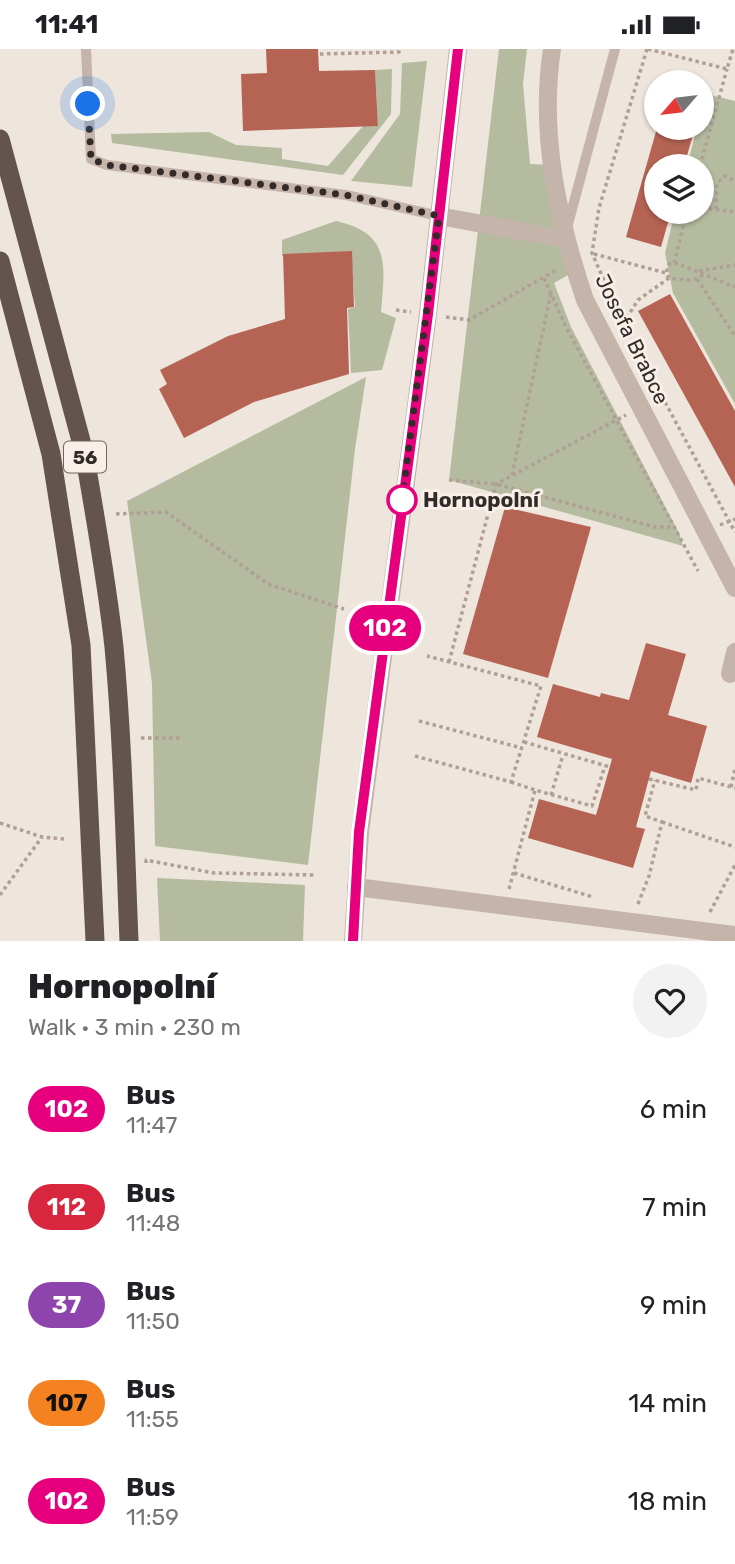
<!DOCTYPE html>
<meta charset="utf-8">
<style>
:root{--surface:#fff;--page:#f2f2f2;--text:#202124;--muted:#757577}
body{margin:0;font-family:Rubik,sans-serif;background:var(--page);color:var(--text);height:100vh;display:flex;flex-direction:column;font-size:26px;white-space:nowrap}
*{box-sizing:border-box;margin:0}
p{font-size:23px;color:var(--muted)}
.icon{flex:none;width:38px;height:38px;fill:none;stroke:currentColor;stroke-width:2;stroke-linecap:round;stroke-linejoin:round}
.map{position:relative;height:892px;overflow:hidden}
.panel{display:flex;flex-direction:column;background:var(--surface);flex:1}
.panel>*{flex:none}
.badge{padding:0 14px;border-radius:23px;font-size:24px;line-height:46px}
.needle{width:46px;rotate:242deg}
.fabs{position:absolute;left:644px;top:21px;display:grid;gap:14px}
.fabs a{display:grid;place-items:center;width:70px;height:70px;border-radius:50%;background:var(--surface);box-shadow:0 2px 5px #0004;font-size:35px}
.you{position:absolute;width:35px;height:35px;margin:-18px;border:5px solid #fff;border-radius:50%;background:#1a73e8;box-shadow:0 0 0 10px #1a73e833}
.map>.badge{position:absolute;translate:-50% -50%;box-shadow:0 0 0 4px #fff}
.round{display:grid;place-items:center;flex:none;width:74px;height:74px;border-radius:37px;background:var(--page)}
.head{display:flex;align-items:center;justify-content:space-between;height:119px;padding:0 28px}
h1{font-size:33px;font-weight:800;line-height:52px}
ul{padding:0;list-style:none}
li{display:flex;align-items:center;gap:21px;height:98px;padding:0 28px}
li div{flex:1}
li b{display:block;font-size:26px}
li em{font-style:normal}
li .badge{min-width:77px;font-weight:700;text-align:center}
.status{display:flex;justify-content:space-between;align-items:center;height:49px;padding:0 35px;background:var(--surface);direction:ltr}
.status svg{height:19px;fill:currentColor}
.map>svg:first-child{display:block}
.green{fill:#b4bb9f}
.building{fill:#b56454}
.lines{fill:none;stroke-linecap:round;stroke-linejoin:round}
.path{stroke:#b09f95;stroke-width:3.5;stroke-dasharray:3.5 3.5;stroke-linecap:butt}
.service{stroke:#c5b4aa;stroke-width:10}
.minor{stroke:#c5b4aa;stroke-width:18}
.tertiary{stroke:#c5b4aa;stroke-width:18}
.trunk{stroke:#63544e;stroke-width:19}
.line-casing{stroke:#fff;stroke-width:16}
.line{stroke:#e6007e;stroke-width:10}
.walk{stroke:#332b29;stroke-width:7;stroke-dasharray:0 12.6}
.stop-dot{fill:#fff;stroke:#e6007e;stroke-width:3.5}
.labels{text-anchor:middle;stroke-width:6;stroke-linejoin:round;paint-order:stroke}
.shield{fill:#f7efe8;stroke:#6e6662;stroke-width:2}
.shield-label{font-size:19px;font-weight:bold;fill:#332b29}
.street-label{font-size:21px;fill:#332b29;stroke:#f7efe8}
.stop-label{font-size:21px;font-weight:bold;fill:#332b29;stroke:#f7efe8;text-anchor:start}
</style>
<div class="status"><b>11:41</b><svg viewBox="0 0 49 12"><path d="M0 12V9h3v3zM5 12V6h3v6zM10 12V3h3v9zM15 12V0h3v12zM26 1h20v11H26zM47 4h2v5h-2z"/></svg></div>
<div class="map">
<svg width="735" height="892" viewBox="0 0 735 892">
<rect width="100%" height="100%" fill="#eee5dd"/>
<g class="green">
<path d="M 499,0 L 527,0 L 523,35 L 530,115 L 552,116 L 575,222 L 554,234 L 571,278 L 679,484 L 683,497 L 449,431 Z"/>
<path d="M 427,12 L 412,138 L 351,132 L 400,65 L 402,14 Z"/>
<path d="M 392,20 L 391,65 L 343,126 L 112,94 L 111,85 L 209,83 L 236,96 L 282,99 L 282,110 L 328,117 L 363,77 L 378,76 L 375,21 Z"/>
<path d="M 706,45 L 735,52 L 735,355 L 673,244 L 665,204 L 675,163 L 702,163 L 702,117 L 687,117 L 697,79 L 702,79 Z"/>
<path d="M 336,172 C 391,184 385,216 381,263 L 396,269 L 382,321 L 351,324 L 348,260 L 355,258 L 351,204 L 282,207 L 282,191 Z"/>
<path d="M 366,328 L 355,400 L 308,816 L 155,797 L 152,634 L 127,452 Z"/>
<path d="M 157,829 L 305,836 L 303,892 L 160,892 Z"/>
</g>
<g class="building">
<path d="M 266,0 L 318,0 L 319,22 L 375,21 L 378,77 L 243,82 L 241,25 L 267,24 Z"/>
<path d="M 657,79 L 695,79 L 684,117 L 656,117 L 656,163 L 671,163 L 661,198 L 626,188 Z"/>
<path d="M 352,202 L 354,258 L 347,259 L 349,325 L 254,353 L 184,389 L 159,340 L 167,335 L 160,321 L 228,287 L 285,270 L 283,205 Z"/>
<path d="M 670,245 L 735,362 L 735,438 L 638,262 Z"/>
<path d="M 505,458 L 591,478 L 548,629 L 463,605 Z"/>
<path d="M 646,594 L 686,605 L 668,666 L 707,677 L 691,734 L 651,722 L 636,778 L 645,780 L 633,819 L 528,789 L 539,750 L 596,766 L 612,710 L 537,688 L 553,635 L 600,648 L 601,644 L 629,651 Z"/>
</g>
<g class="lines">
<g class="path">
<path d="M 647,0 L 599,159 L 592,204 L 623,275 L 735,483"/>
<path d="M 648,0 L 727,20 L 733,0"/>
<path d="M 320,5 L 399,3 L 399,0"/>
<path d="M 700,117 L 727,20"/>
<path d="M 702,159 L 735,163"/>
<path d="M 716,160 L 717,134 L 725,127 L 735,132"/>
<path d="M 594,205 L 666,224"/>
<path d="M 674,214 L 687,163"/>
<path d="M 699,222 L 735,216"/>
<path d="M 703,226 C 694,233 681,231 669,229 L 666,224 L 669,215 L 676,214 L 735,238"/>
<path d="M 544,229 L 566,278 L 698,522"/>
<path d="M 697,230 L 735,287"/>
<path d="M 396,261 L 411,263"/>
<path d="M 446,268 L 469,271 L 558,220"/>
<path d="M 623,275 L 638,251 L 669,229"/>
<path d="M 512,426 L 551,244"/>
<path d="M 449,431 L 496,435 L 655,478 L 672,478"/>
<path d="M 116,465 L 166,463 L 268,535 L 344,560"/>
<path d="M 720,476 L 735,470"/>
<path d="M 449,613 L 496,435 L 626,366"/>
<path d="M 419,672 L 522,699"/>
<path d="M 141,689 L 181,689"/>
<path d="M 524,693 L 610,718"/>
<path d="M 415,707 L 511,733 L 541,637 L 427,607"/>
<path d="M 649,730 L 696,741 L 698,729 L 735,739"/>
<path d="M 511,733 L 535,741"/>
<path d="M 731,738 L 735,720"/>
<path d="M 551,746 L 563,706"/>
<path d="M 662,773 L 735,798"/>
<path d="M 0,774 L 42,788 L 64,790"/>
<path d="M 146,814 L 146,811 L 214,824 L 315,826"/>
<path d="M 514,824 L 593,848"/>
<path d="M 509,840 L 535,741 L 592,757 L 605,717"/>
<path d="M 0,846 L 42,788"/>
<path d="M 638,855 L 649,827 L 662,773 L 645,767 L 655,731"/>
<path d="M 710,863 L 735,816"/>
</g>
<g class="service">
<path d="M 86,0 L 91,110 L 107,116 L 346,146 L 439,167"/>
<path d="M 567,179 L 615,0"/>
</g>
<g class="minor">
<path d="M 552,0 C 539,85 558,171 585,251 L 735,539"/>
<path d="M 439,167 L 564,190"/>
<path d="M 730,625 L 735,603"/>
<path d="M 356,838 L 735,886"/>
</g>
<path class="tertiary" d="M 353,892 L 360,783 L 428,265 L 458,0"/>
<g class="trunk">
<path d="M 0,90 L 84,403 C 95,467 107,533 114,598 C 123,696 125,794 129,892"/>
<path d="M 0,212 L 51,405 L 81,596 L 95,892"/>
</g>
</g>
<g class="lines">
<g class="line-casing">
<path id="line" d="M 353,892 L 359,783 L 428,265 L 458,0"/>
</g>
<use href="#line" class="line"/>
<path class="walk" d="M 88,55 L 91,110 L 107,116 L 346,146 L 439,167 L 402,451"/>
</g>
<circle class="stop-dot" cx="402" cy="451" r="14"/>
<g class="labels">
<rect class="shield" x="64" y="392.5" width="42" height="31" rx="5"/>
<g class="shield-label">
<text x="85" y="415">56</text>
</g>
<g class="street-label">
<text transform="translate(632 290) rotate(64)" y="7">Josefa Brabce</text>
</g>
<g class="stop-label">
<text x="423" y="458">Hornopolní</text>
</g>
</g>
</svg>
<div class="fabs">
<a><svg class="needle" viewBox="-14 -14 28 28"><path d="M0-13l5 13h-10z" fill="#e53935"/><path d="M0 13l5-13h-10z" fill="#757577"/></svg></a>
<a><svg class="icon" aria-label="layers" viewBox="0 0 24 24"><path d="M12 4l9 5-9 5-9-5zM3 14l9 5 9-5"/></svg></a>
</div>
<div class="you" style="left:88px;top:55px"></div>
<b class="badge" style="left:385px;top:579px;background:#e6007e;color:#fff">102</b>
</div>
<section class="panel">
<div class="head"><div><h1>Hornopolní</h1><p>Walk · 3 min · 230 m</p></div><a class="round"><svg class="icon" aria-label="heart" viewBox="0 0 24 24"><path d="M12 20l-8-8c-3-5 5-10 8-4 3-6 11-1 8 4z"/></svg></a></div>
<ul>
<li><span class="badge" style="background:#e6007e;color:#fff">102</span><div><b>Bus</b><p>11:47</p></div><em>6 min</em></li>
<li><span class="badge" style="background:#d7263d;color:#fff">112</span><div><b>Bus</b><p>11:48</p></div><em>7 min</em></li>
<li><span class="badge" style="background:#8e44ad;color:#fff">37</span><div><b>Bus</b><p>11:50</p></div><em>9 min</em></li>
<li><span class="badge" style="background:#f58220;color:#111">107</span><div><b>Bus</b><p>11:55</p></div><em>14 min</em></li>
<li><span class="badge" style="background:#e6007e;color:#fff">102</span><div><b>Bus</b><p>11:59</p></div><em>18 min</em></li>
</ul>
</section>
